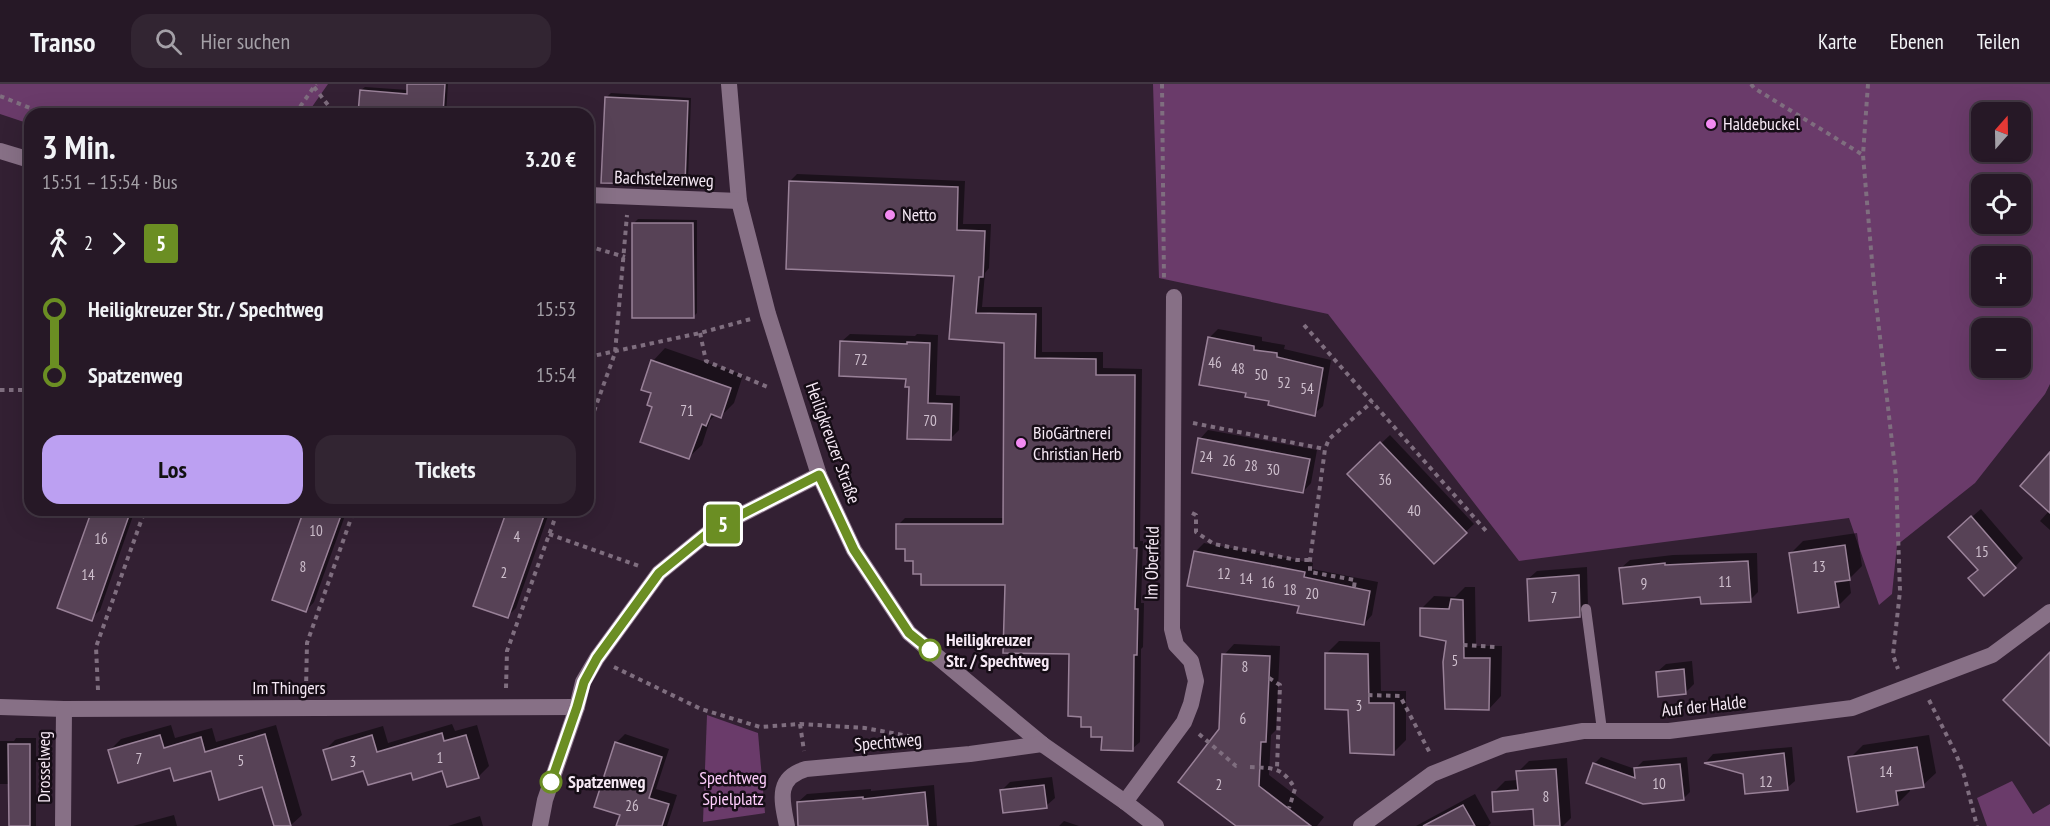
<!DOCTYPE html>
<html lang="de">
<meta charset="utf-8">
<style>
:root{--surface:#261826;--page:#322532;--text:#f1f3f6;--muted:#a4a0a7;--line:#423743;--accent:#bca0f2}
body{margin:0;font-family:"PT Sans Narrow",sans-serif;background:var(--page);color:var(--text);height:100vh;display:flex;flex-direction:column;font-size:22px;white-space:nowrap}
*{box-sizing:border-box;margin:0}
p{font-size:20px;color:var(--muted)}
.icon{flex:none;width:33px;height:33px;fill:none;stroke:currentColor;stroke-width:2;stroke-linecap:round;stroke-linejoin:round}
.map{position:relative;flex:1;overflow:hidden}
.panel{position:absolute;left:24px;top:24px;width:570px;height:408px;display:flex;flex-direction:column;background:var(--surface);border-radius:18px;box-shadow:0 6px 24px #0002,0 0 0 2px var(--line)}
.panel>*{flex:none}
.badge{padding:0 12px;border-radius:4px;font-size:21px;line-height:39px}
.needle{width:39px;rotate:20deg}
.fabs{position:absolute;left:1971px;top:18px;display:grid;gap:12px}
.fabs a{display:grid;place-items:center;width:60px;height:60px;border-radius:12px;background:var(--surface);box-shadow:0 6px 24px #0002,0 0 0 2px var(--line);font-size:30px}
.map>.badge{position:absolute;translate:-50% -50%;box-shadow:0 0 0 3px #fff}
.legs{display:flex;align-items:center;gap:9px;height:66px;padding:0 18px;font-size:20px}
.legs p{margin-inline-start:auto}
.headline{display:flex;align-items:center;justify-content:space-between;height:102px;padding:0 18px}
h1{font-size:33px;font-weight:700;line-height:45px}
.primary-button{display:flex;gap:12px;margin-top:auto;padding:12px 18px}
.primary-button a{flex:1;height:69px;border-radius:18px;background:var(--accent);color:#111;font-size:24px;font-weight:700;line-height:69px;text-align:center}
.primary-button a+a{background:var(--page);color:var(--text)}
ul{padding:0 18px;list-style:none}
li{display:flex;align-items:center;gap:21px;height:66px;font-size:22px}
li i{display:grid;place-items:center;width:9px;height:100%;margin:0 8px;background:currentColor}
li i::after{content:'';width:15px;height:15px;margin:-8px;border:4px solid;border-radius:50%;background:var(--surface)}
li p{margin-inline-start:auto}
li:first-child i{background:linear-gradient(#0000 50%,currentColor 0)}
li:last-child i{background:linear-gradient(currentColor 50%,#0000 0)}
header{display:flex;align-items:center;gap:36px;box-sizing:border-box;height:84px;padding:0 30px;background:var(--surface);border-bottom:2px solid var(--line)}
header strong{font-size:28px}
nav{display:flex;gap:33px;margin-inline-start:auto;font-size:21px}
.search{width:420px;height:54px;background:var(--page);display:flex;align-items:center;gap:15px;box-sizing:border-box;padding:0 21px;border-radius:18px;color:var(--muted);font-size:22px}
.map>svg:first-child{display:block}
.green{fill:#6a3b6a;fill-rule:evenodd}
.shadow{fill:#0007;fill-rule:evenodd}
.building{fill:#574256;stroke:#998198;stroke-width:1.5}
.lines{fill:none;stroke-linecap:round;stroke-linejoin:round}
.path{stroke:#7f6e7f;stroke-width:4;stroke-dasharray:4.5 4.5;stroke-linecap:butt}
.service{stroke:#877086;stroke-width:10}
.minor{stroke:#877086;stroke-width:16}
.line-1-casing{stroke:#fff;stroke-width:14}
.line-1{stroke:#6b8e23;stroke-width:9}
.poi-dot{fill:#f38af2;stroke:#160d16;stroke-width:2}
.stop-1-dot{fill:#fff;stroke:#6b8e23;stroke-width:3}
.labels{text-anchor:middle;stroke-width:5;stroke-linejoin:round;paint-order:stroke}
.number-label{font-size:15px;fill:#cebfcd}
.poi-label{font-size:18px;fill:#f6e9f5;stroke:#160d16;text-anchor:start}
.street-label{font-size:18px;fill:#f6e9f5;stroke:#160d16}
.stop-label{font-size:18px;font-weight:bold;fill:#f6e9f5;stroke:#160d16;text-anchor:start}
.park-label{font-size:18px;fill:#fecdfc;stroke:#160d16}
</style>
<header>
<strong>Transo</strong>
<div class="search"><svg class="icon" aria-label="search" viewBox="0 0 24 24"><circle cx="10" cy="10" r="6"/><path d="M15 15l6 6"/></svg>Hier suchen</div>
<nav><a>Karte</a><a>Ebenen</a><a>Teilen</a></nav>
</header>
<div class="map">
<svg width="2050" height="742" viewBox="0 0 2050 742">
<rect width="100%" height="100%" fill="#332033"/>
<g class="green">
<path d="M 0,0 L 328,0 L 307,30 L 30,30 L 30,40 L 0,30 Z"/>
<path d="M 1153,0 L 2050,0 L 2050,300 L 2045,310 L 1975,399 L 1897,461 L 1892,510 L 1879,521 L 1849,434 L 1519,477 L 1328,230 L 1159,194 ZM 1982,28 L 2020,28 L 2020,68 L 1982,68 ZM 1982,100 L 2020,100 L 2020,140 L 1982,140 ZM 2020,172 L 2020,212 L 1982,212 L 1982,172 ZM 1982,244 L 2020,244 L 2020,284 L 1982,284 Z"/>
<path d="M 707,631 L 758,649 L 765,729 L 703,738 Z"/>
<path d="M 2012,697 L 2033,730 L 2050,720 L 2050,742 L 1987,742 L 1977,714 Z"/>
</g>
<g class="shadow">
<path d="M 409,0 L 448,0 L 446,30 L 341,30 L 345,24 L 360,25 L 361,6 L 365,3 L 408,6 Z"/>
<path d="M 611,9 L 691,14 L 688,95 L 684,99 L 607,13 Z"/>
<path d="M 797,90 L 965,97 L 963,140 L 991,140 L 989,184 L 985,189 L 982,223 L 1042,223 L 1042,268 L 1103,268 L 1103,284 L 1142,285 L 1140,457 L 1143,457 L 1141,519 L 1144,519 L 1143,563 L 1141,565 L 1140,658 L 1132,665 L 1103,652 L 1083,631 L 1071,569 L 1006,499 L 915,475 L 906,464 L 898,441 L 905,434 L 1005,434 L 1006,258 L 951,253 L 955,190 L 790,97 Z"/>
<path d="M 638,135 L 697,136 L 697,229 L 693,233 L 634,139 Z"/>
<path d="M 1218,245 L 1262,253 L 1262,257 L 1285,261 L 1284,265 L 1331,276 L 1323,322 L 1314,330 L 1270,316 L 1209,254 Z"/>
<path d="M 850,250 L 915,252 L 917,250 L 938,251 L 936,311 L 960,312 L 959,346 L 950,355 L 911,302 L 907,293 L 841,258 Z"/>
<path d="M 665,264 L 743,291 L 734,319 L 721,332 L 716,330 L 710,336 L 702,361 L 689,373 L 654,322 L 653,277 Z"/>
<path d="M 1208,346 L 1317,366 L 1311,399 L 1303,408 L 1200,355 Z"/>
<path d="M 1390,351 L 1474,440 L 1434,478 L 1349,390 Z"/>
<path d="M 2050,372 L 2050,446 L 2040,437 L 2050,426 Z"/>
<path d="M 1981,425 L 2023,474 L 2015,483 L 1979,486 L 1959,444 Z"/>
<path d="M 94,426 L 135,426 L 100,526 L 91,535 Z"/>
<path d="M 305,426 L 347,426 L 314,518 L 306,527 Z"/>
<path d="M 509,426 L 550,426 L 516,524 L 507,533 Z"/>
<path d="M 1857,449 L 1862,482 L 1849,495 L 1851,509 L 1838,522 L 1790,470 L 1803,457 Z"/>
<path d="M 1204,459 L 1313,479 L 1312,485 L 1378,498 L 1372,531 L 1364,540 L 1300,521 L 1195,468 Z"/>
<path d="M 1757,469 L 1758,508 L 1750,516 L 1702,511 L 1621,484 L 1630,476 L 1673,471 Z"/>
<path d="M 1587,483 L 1588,523 L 1579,532 L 1528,495 L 1537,487 Z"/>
<path d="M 1465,503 L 1475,503 L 1476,562 L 1502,562 L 1501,612 L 1489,625 L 1448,556 L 1421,525 L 1434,512 L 1455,513 Z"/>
<path d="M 1339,557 L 1380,558 L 1381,607 L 1406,607 L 1406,656 L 1393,669 L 1350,625 L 1326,570 Z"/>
<path d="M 1234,560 L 1280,562 L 1276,646 L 1271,651 L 1269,691 L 1324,733 L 1317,742 L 1238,742 L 1220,646 L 1224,571 Z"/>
<path d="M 1692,577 L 1694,600 L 1685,609 L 1657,588 L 1666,580 Z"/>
<path d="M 452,640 L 455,647 L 477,641 L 489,682 L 478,693 L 443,686 L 412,687 L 364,685 L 325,666 L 335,656 L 383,642 L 388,659 Z"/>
<path d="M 171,641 L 175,654 L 212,644 L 216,658 L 276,641 L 302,731 L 291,741 L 263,702 L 212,685 L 171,682 L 110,666 L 121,655 Z"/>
<path d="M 625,650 L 669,665 L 656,705 L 677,711 L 667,742 L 618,742 L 622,730 L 616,659 Z"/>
<path d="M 1929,651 L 1936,689 L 1923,701 L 1910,704 L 1910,707 L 1897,720 L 1850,674 L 1863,661 Z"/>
<path d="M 16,654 L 36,654 L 36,742 L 10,742 L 10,700 L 0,700 L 0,657 L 14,657 Z"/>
<path d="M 1792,663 L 1795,697 L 1787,704 L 1707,677 L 1713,670 Z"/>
<path d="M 1601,673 L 1635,685 L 1643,677 L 1687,673 L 1690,708 L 1683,715 L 1644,718 L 1588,698 L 1594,680 ZM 1596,679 L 1642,696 L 1641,698 L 1596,682 Z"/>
<path d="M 1567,674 L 1571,734 L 1563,742 L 1536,742 L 1534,724 L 1493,709 L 1505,697 L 1518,696 L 1518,688 L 1529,677 Z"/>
<path d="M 1052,693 L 1055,714 L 1046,722 L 1001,707 L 1010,698 Z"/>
<path d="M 934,701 L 937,742 L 800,742 L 798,718 L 807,710 L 871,705 L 871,707 Z"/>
<path d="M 1475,710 L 1491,739 L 1488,742 L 1416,742 Z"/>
<path d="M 174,731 L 177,742 L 133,742 Z"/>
<path d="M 480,732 L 483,742 L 448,742 Z"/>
<path d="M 1064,737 L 1079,742 L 1059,742 Z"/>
</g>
<g class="building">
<path d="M 407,0 L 445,0 L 443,30 L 358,30 L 360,6 L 407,10 Z"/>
<path d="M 605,13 L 688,17 L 685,100 L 601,99 Z"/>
<path d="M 789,97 L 958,103 L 957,146 L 985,147 L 983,193 L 979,193 L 976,229 L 1036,230 L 1035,274 L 1096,275 L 1096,291 L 1135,291 L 1134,464 L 1137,464 L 1135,525 L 1138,525 L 1137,571 L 1134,571 L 1133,667 L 1101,666 L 1102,653 L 1091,653 L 1091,643 L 1081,643 L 1081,633 L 1068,632 L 1069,570 L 1003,569 L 1005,501 L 921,501 L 921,490 L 913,490 L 913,477 L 905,477 L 905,465 L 896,465 L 896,440 L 1003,440 L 1004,259 L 949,255 L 954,192 L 786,185 Z"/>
<path d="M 632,139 L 693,139 L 694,234 L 632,234 Z"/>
<path d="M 1208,253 L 1254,262 L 1254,266 L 1277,269 L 1277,273 L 1323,284 L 1315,332 L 1268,321 L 1269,317 L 1245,313 L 1246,309 L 1199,301 Z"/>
<path d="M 840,257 L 907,260 L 907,258 L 930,259 L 928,319 L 952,320 L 951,356 L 907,355 L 909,303 L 905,303 L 906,295 L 839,292 Z"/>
<path d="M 651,276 L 731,304 L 721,334 L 711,330 L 706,342 L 702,340 L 689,375 L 640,358 L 652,323 L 647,321 L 651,309 L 641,306 Z"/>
<path d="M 1198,354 L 1310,375 L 1303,409 L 1192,389 Z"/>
<path d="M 1380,358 L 1467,449 L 1434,480 L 1347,390 Z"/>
<path d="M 2050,368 L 2050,429 L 2020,402 Z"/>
<path d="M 92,426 L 131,426 L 92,537 L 57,524 Z"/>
<path d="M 304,426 L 343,426 L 306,528 L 272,516 Z"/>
<path d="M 507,426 L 546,426 L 508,534 L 473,522 Z"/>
<path d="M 1971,432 L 2016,484 L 1984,512 L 1968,494 L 1978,486 L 1948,453 Z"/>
<path d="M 1845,461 L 1850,496 L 1835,498 L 1839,523 L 1798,529 L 1789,469 Z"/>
<path d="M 1194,467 L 1305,488 L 1304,493 L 1370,507 L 1364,541 L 1297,529 L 1299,522 L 1187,502 Z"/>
<path d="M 1748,477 L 1751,518 L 1701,520 L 1700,513 L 1623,520 L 1619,484 L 1665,479 L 1665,481 Z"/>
<path d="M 1579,491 L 1580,533 L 1529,537 L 1527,495 Z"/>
<path d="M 1451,515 L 1463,516 L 1464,574 L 1490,574 L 1489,626 L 1445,625 L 1443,578 L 1446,557 L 1420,552 L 1420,524 L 1449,525 Z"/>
<path d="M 2050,568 L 2050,662 L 2003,616 Z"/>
<path d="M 1325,569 L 1368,570 L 1369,619 L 1394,619 L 1394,671 L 1350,669 L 1348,626 L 1325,625 Z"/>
<path d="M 1222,570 L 1270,572 L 1266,658 L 1261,658 L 1259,702 L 1311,742 L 1236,742 L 1178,698 L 1219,645 Z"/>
<path d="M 1684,585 L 1686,610 L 1658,613 L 1656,588 Z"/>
<path d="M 442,649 L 444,657 L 466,651 L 479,694 L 447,703 L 442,687 L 413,696 L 411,689 L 368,701 L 363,687 L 332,696 L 323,666 L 372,651 L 377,668 Z"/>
<path d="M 265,650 L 291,742 L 274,742 L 262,703 L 219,716 L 211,687 L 174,697 L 170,684 L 118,699 L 108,666 L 160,651 L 164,664 L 201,653 L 205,668 Z"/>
<path d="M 615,658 L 662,673 L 649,714 L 669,720 L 662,742 L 616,742 L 620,731 L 594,723 Z"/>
<path d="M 8,660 L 30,660 L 30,742 L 9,742 Z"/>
<path d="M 1917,663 L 1924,703 L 1896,707 L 1898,721 L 1857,728 L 1848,673 Z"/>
<path d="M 1784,669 L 1788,706 L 1745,710 L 1743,690 L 1704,679 Z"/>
<path d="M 1593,679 L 1635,694 L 1634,684 L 1680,680 L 1684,716 L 1643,720 L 1586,699 Z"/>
<path d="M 1556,685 L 1560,742 L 1534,742 L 1533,725 L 1493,728 L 1492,708 L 1518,706 L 1516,687 Z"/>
<path d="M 1044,701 L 1047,724 L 1003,729 L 1000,706 Z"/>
<path d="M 925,708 L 928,742 L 798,742 L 797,718 L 863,713 L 863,715 Z"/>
<path d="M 1463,721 L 1475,742 L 1423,742 Z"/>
</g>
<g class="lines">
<g class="path">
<path d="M 1162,0 L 1164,197"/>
<path d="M 1751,0 L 1754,4 L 1863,71"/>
<path d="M 1868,0 L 1863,71 L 1874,201 L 1896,393 L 1900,507 L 1893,571 L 1898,585"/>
<path d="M 314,3 L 328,21"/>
<path d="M 0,12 L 45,30"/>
<path d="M 295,30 L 316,0"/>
<path d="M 588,162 L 625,173"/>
<path d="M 1304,241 L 1487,448"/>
<path d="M 700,249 L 706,277 L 770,304"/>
<path d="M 588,273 L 700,249 L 751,235"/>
<path d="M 0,306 L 30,306"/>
<path d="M 1193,339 L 1325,365"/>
<path d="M 588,344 L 615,269 L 627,131"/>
<path d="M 1192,429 L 1196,431 L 1196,448 L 1214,460 L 1297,476 L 1310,476"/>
<path d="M 549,450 L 639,482"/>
<path d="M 1354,503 L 1355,496 L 1310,488 L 1310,476 L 1325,365 L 1329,355 L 1372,318"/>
<path d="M 1463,561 L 1496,563"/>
<path d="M 614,583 L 701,625 L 760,643 L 800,640 L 865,644 L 914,653"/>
<path d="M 1269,594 L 1280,601 L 1277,684"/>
<path d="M 506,604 L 507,567 L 558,426"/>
<path d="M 98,606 L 96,563 L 145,426"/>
<path d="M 306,606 L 307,559 L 354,426"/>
<path d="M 1368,611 L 1400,612 L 1431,671"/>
<path d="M 1929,616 L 1956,670 L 1964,691 L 1977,742"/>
<path d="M 800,640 L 804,667"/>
<path d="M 1199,650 L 1236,682 L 1240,682"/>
<path d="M 1250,683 C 1273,684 1283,683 1295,705 L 1289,724"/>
</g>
<path class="service" d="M 1586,525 L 1602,646"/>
<g class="minor">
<path d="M 729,0 L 739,117 L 768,230 L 819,391 L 854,466 L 909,549 L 1042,660 L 1125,718 L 1156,742"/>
<path d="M 0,67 L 30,76"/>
<path d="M 588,111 L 739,117"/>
<path d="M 0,623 L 64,625 L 577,623"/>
<path d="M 1125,718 L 1184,638 L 1191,620 L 1196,597 L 1191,577 L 1176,561 L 1172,545 L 1174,213"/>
<path d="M 63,742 L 64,625"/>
<path d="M 540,742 L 545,716 L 577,623 L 583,598 L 597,574 L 659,489 L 713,445 L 819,391"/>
<path d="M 787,742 C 782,717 775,694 806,685 L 970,670 L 1042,660"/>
<path d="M 1361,742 L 1432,690 L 1504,661 L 1583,647 L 1669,647 L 1852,624 L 1992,571 L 2050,528"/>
</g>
</g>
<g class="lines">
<g class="line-1-casing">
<path id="line-1" d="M 551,698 L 577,623 L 584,598 L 597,574 L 659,489 L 713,445 L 819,391 L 854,466 L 909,549 L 930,566"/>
</g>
<use href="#line-1" class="line-1"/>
</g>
<g class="poi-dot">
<circle cx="1711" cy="40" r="6"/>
<circle cx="890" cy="131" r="6"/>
<circle cx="1021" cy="359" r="6"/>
</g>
<g class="stop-1-dot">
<circle cx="930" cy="566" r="10"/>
<circle cx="551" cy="698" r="10"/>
</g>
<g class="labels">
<g class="number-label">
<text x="861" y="281">72</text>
<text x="1215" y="284">46</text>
<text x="1238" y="290">48</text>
<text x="1261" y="296">50</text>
<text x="1284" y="304">52</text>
<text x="1307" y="310">54</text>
<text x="687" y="332">71</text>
<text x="930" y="342">70</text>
<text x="1206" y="378">24</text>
<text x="1229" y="382">26</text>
<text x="1251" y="387">28</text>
<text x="1273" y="391">30</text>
<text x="1385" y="401">36</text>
<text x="1414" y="432">40</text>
<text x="316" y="452">10</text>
<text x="517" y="458">4</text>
<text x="101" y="460">16</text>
<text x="1982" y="473">15</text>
<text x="303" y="488">8</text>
<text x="1819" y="488">13</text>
<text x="504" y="494">2</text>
<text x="1224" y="495">12</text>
<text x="88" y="496">14</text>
<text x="1246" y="500">14</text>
<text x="1725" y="503">11</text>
<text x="1268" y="504">16</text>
<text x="1644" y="505">9</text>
<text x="1290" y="511">18</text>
<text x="1312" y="515">20</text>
<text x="1554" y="519">7</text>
<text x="1455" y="582">5</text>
<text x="1245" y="588">8</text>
<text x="1359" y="627">3</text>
<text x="1243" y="640">6</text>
<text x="440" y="679">1</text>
<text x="139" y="680">7</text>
<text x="241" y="682">5</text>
<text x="353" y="683">3</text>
<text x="1886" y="693">14</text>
<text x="1766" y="703">12</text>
<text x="1659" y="705">10</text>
<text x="1219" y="706">2</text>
<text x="1546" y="718">8</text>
<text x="632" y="727">26</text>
</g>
<g class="poi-label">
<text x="1723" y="46">Haldebuckel</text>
<text x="902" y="137">Netto</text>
<text x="1033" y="355">BioGärtnerei<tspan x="1033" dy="21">Christian Herb</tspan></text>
</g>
<g class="street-label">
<text transform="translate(664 95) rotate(2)" y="6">Bachstelzenweg</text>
<text transform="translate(833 359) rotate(70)" y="6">Heiligkreuzer Straße</text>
<text transform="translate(1152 479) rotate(-89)" y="6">Im Oberfeld</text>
<text x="289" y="610">Im Thingers</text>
<text transform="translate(1704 622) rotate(-6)" y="6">Auf der Halde</text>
<text transform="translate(888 658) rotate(-5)" y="6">Spechtweg</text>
<text transform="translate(44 683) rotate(-90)" y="6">Drosselweg</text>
</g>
<g class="stop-label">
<text x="946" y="562">Heiligkreuzer<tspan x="946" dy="21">Str. / Spechtweg</tspan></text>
<text x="568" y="704">Spatzenweg</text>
</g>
<g class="park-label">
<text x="733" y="700">Spechtweg<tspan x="733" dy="21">Spielplatz</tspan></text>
</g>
</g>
</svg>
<div class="fabs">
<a><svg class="needle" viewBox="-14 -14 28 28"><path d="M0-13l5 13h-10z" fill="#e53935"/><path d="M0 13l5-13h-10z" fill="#a4a0a7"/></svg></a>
<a><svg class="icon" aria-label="locate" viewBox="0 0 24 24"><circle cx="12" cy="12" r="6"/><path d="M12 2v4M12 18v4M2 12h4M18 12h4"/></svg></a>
<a>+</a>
<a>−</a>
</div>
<b class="badge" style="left:723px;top:440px;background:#6b8e23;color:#fff">5</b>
<section class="panel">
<div class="headline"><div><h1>3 Min.</h1><p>15:51 – 15:54 · Bus</p></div><b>3.20 €</b></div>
<div class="legs"><svg class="icon" aria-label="walk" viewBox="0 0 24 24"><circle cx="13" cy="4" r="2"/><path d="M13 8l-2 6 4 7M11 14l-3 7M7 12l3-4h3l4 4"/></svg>2<svg class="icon" aria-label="forward" viewBox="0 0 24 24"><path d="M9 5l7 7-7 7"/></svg><b class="badge" style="background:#6b8e23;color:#fff">5</b></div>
<ul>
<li><i style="color:#6b8e23"></i><b>Heiligkreuzer Str. / Spechtweg</b><p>15:53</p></li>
<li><i style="color:#6b8e23"></i><b>Spatzenweg</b><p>15:54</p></li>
</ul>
<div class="primary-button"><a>Los</a><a>Tickets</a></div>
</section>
</div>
